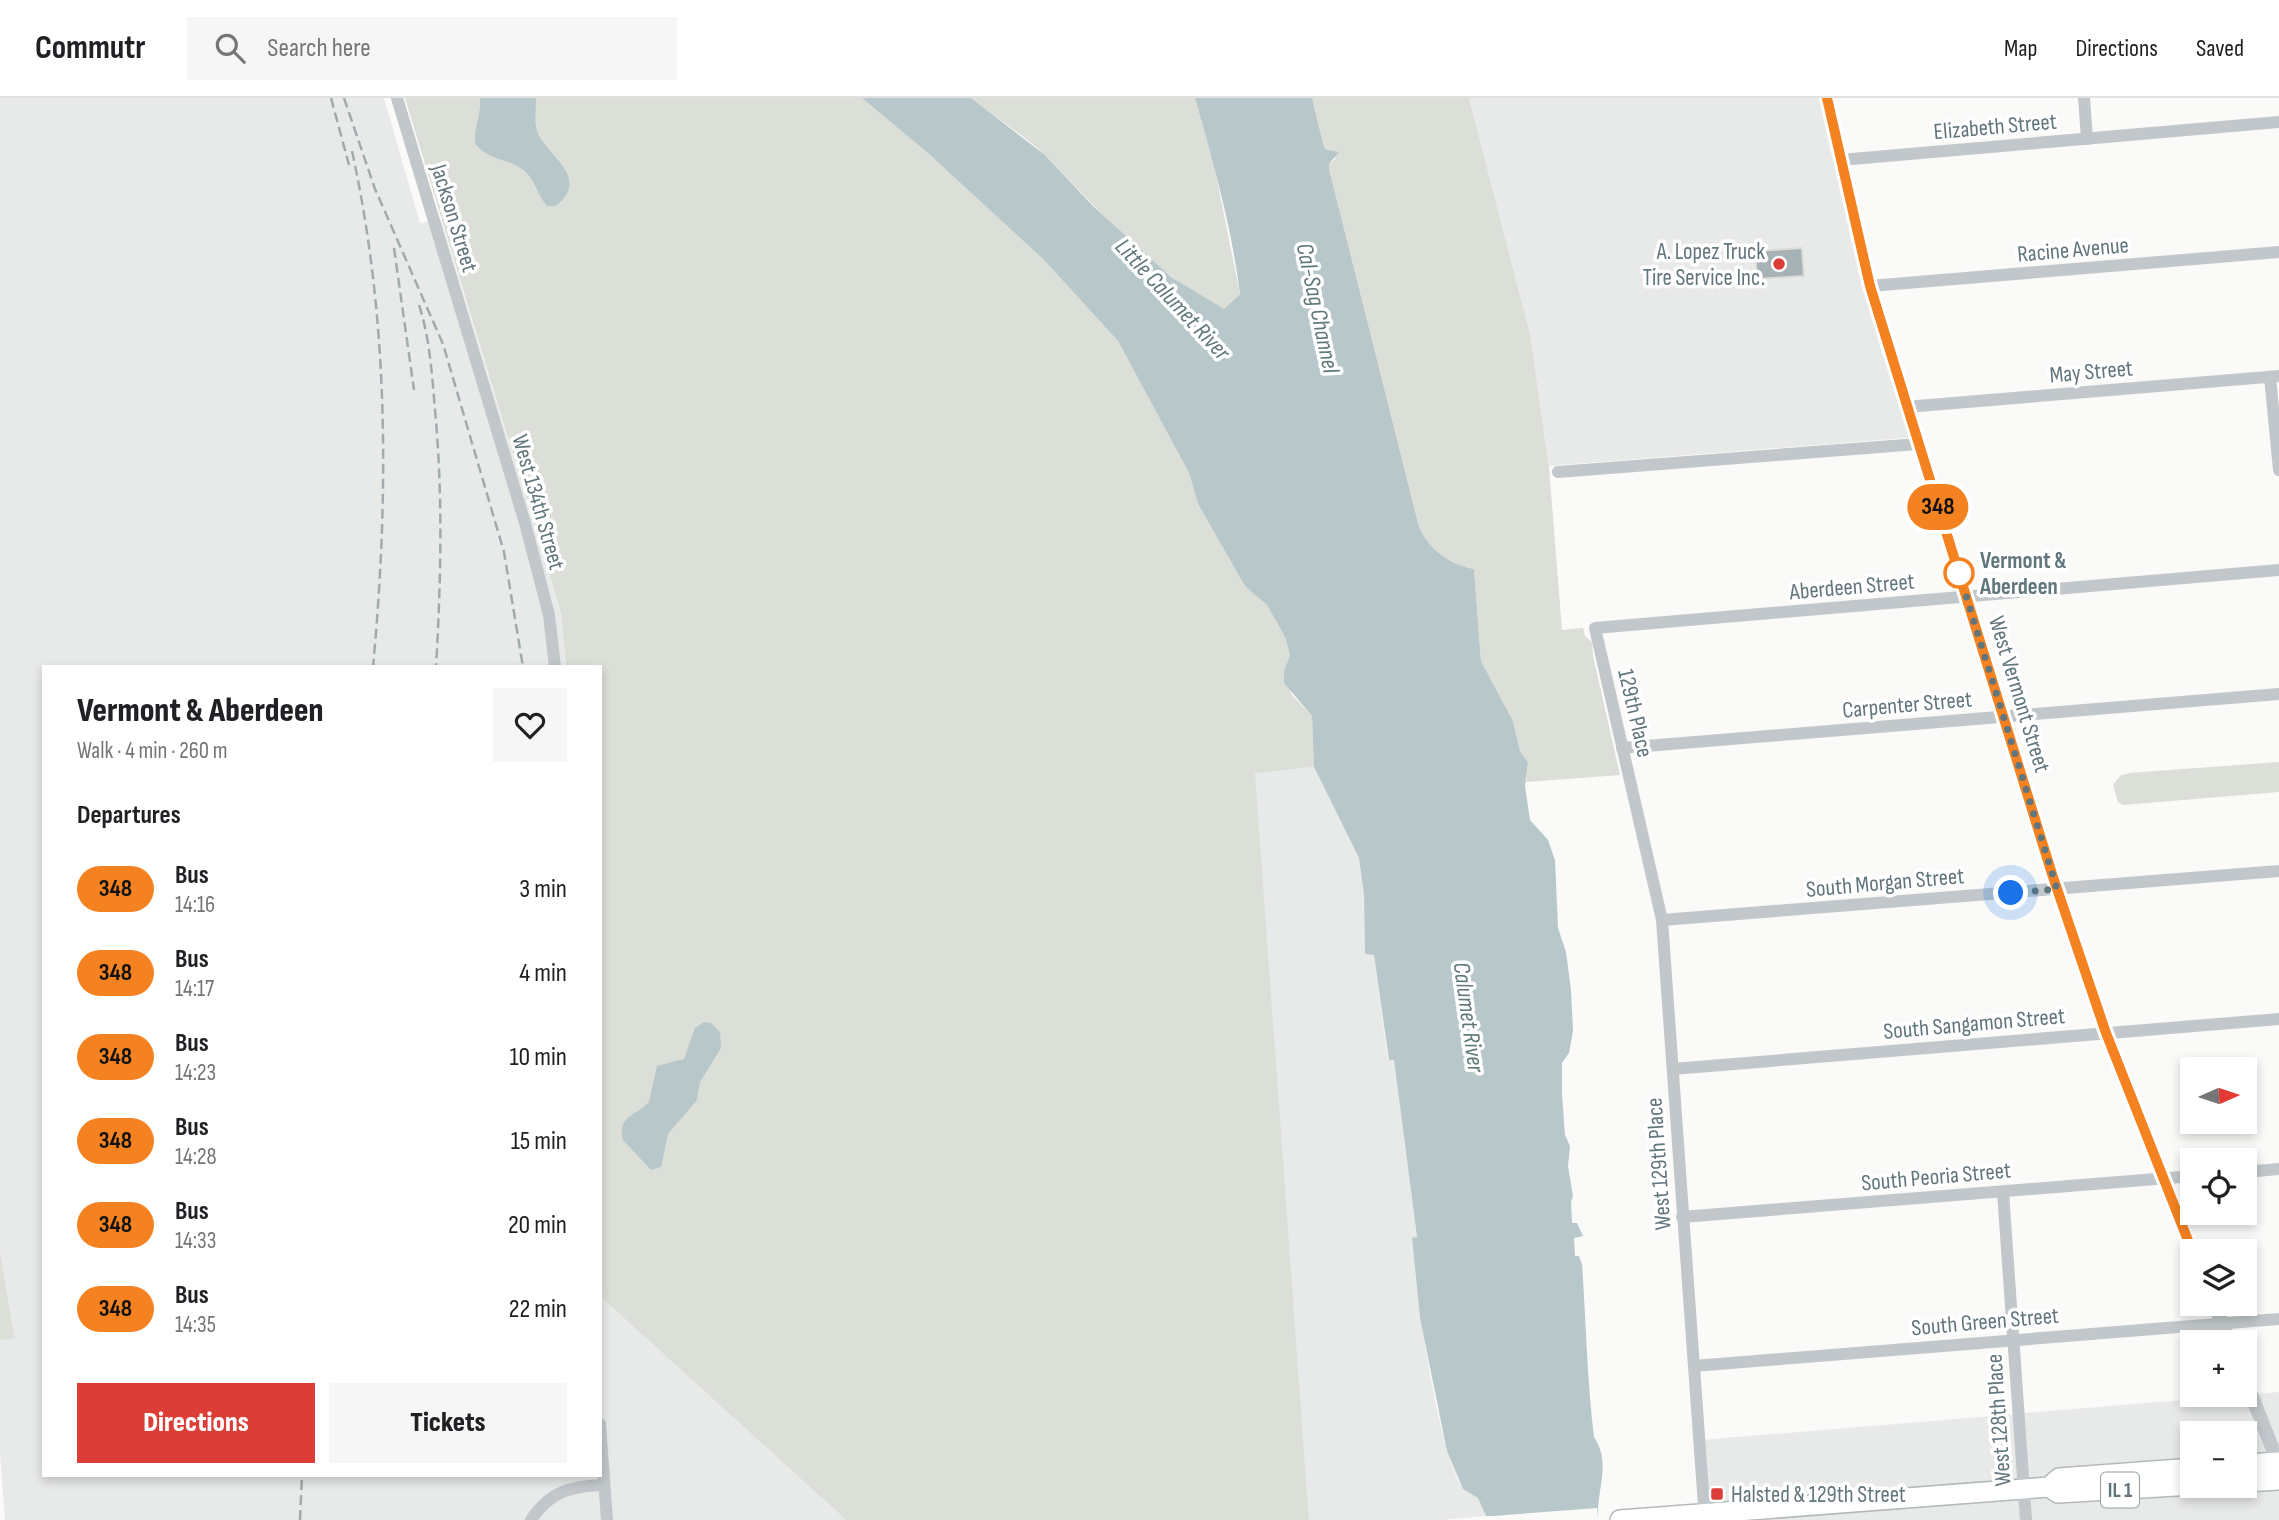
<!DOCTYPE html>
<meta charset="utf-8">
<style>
:root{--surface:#fff;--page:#f6f6f6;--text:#202124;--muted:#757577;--line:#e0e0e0;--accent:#dc3d36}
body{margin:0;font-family:"Sofia Sans Condensed",sans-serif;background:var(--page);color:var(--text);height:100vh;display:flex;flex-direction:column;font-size:26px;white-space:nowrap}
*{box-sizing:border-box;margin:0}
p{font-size:23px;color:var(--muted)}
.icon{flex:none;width:38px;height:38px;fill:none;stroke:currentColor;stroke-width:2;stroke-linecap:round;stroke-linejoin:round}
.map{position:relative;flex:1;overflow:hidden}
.panel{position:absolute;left:42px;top:567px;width:560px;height:812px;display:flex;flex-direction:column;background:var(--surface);border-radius:0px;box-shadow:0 4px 10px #0003}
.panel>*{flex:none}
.badge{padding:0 14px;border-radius:23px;font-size:24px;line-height:46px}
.needle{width:46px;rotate:87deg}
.tools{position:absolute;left:2180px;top:959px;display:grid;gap:14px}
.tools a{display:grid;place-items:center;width:77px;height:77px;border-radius:0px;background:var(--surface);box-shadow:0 4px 10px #0003;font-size:35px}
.you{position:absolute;width:35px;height:35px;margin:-18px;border:5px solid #fff;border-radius:50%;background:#1a73e8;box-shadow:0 0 0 10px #1a73e833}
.map>.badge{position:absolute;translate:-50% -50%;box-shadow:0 0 0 4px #fff}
h2{padding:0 35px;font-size:26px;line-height:63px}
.round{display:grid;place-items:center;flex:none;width:74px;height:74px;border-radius:0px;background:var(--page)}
.overview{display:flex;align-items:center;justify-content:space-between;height:119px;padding:0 35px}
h1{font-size:33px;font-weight:800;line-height:52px}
.primary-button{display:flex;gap:14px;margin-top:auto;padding:14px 35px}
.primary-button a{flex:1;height:80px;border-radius:0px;background:var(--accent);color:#fff;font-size:28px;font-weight:800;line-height:80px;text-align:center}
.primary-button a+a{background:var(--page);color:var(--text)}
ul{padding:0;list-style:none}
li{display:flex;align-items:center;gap:21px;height:84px;padding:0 35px}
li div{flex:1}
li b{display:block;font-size:26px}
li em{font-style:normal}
li .badge{min-width:77px;font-weight:700;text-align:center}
header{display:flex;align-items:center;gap:42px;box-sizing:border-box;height:98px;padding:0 35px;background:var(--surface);border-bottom:2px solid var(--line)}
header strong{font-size:33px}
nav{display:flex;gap:38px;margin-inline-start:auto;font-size:24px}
.search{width:490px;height:63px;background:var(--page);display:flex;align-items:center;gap:18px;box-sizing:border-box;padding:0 24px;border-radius:0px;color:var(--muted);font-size:26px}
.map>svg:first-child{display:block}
.built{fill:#e8eae9;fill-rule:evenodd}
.green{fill:#dbdfd7}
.water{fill:#b8c7c9}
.pier{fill:#fafaf8}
.building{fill:#a6b2b5;stroke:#dcdcda;stroke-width:2}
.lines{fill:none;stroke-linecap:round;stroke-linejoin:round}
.primary-casing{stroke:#b3babc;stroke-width:22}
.minor{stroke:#c1c7ca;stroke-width:12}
.tertiary{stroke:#c1c7ca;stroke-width:14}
.primary{stroke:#fff;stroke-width:19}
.rail{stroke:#a1abae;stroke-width:2.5;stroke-dasharray:10 5;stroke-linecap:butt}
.line-casing{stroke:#fff;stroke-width:16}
.line{stroke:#f58220;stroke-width:10}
.walk{stroke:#61757c;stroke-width:7;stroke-dasharray:0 12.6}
.poi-dot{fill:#dc3d36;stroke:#fff;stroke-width:2.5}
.stop-dot{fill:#fff;stroke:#f58220;stroke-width:3.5}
.labels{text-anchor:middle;stroke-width:7;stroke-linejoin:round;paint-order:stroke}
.shield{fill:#fff;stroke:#909ea3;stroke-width:2}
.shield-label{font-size:21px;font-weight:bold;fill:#61757c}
.street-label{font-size:23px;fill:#61757c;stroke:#fff}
.poi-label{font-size:23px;fill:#61757c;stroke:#fff;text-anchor:end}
.stop-label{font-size:23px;font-weight:bold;fill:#61757c;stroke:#fff;text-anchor:start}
.water-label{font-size:24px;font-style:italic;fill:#61787b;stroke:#fff}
</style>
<header>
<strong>Commutr</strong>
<div class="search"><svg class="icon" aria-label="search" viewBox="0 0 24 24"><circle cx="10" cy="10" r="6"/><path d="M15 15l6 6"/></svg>Search here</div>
<nav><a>Map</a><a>Directions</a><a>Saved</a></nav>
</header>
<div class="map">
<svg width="2279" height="1422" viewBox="0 0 2279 1422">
<rect width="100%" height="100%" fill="#fafaf8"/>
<g class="built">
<path d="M 0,0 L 384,0 L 420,125 L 441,122 L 561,515 L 566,569 L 44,569 L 44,1377 L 600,1377 L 600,1154 L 603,1201 L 846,1422 L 5,1422 L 0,1355 L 0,1242 L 15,1239 L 0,1155 Z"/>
<path d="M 1469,0 L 1828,0 L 1855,125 L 1918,339 L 1549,368 L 1530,236 Z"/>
<path d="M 1314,669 L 1359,760 L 1364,797 L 1365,856 L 1374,857 L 1388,962 L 1394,962 L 1417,1140 L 1412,1140 L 1420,1220 L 1436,1308 L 1447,1353 L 1457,1380 L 1463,1391 L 1478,1400 L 1486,1418 L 1442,1422 L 1309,1422 L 1254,674 Z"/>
<path d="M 2279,1294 L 2279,1422 L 1707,1422 L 1702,1342 ZM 2193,1335 L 2245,1335 L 2245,1388 L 2193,1388 Z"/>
</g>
<g class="green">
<path d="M 405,0 L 862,0 L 930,57 L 1043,161 L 1118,243 L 1189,375 L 1198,406 L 1245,487 L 1267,507 L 1285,539 L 1290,557 L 1284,573 L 1292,597 L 1312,618 L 1314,669 L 1255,675 L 1309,1422 L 846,1422 L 603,1201 L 600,1154 L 600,569 L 566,569 L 561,515 Z"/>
<path d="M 971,0 L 1195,0 L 1215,72 L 1240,196 L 1224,211 C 1153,178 1101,113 1047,59 C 1025,37 995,20 971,0 Z"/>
<path d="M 1312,0 L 1469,0 L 1530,236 L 1549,369 L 1562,532 L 1583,530 L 1585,538 L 1592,544 L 1593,558 L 1620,677 L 1526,684 L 1528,664 L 1520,653 L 1513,623 L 1481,563 L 1474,471 C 1448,466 1426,451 1418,425 L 1329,71 L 1329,66 L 1336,60 L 1324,49 Z"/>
<path d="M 2279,664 L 2279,694 L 2123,707 L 2118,704 L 2113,687 L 2120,678 L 2129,675 Z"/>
<path d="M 0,1155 L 15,1240 L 0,1242 Z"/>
</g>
<g class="water">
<path d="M 480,0 L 536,0 C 536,11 534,23 537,33 C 546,58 592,79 556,108 L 547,108 C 537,97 535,80 522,71 C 506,60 491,63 476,47 C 472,33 482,16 480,0 Z"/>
<path d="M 862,0 L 971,0 L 1045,57 L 1093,108 L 1171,179 L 1224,211 L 1240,196 C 1232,130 1213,64 1195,0 L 1312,0 L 1324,49 L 1327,52 L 1339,54 L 1329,66 L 1329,71 L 1418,425 C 1426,450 1448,466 1474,471 L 1481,563 L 1513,623 L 1520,653 L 1528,664 L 1525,688 L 1530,722 L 1548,742 L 1555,762 L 1558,830 L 1566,854 L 1571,892 L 1573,933 L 1569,955 L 1562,965 L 1562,997 L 1565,1037 L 1570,1048 L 1568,1068 L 1573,1098 L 1571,1104 L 1572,1125 L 1577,1125 L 1583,1138 L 1574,1140 L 1575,1158 L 1579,1158 L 1582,1166 C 1586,1224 1587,1281 1594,1339 C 1612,1366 1596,1392 1598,1422 L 1493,1422 L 1493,1418 L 1486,1418 L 1478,1400 L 1463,1391 L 1447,1353 L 1420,1220 L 1412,1140 L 1417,1139 L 1394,962 L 1389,962 L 1374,857 L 1365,856 L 1364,797 L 1359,760 L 1314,669 L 1312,618 L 1284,585 L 1284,573 L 1290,557 L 1285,539 L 1267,507 L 1245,488 L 1198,406 L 1189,375 L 1118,243 L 1043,161 L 930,57 Z"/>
<path d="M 704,924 L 711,925 L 720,934 L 721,950 L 700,984 L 697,1002 L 668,1036 L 661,1069 L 651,1072 L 623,1042 C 617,1018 636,1018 649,1004 L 657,968 L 684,961 L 695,930 Z"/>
</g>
<path class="pier" d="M 1597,1410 L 1598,1422 L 1493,1422 L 1493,1418 Z"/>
<path class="building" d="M 1802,150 L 1804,178 L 1757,181 L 1755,153 Z"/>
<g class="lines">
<g class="primary-casing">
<g id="primary">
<path d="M 2245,1366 L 2279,1364"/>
<path d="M 2245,1384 L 2279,1382"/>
<path d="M 2049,1389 L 2058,1395 L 2193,1387"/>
<path d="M 1620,1422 L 2049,1389 L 2059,1380 L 2193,1370"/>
</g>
</g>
<g class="minor">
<path d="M 397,0 L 525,425 L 549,517 L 555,569"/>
<path d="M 2084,0 L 2087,41"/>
<path d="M 1840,62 L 2279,24"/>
<path d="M 1870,188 L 2279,154"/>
<path d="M 2270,279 L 2279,372"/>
<path d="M 1906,309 L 2279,278"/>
<path d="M 1558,374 L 1918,346"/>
<path d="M 1622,650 L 2279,596"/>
<path d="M 1662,822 L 2279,773"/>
<path d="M 1673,971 L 2279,921"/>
<path d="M 2245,1074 L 2279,1071"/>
<path d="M 2003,1094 L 2026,1422"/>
<path d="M 1682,1119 L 2193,1078"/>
<path d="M 1694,1268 L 2279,1221"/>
<path d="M 600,1326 L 607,1422"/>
<path d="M 531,1422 C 550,1393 571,1388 604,1387"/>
<path d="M 1705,1422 L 1662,822 L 1595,530 L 2279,472"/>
</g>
<g class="tertiary">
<path d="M 1827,0 L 1870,188 L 2052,777 L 2106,935 L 2193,1155"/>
<path d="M 2214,1206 L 2230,1244"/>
<path d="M 2245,1281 L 2279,1367"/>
</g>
<use href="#primary" class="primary"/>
<g class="rail">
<path d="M 331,0 L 349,67"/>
<path d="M 344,0 L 375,91 L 443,246 L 504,454 L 523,569"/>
<path d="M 352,53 C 389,222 389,397 373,569"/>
<path d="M 394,150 L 414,292"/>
<path d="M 419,207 C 430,241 432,277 435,312 C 443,398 441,483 436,569"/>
<path d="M 300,1422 L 302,1377"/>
</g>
</g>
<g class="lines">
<g class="line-casing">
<path id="line" d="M 1827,0 L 1870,188 L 2052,776 L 2106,935 L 2193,1155"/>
</g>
<use href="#line" class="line"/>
<path class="walk" d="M 1959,475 L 2057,791 L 2011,795"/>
</g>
<g class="poi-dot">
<circle cx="1779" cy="166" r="7"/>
<rect x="1710" y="1389" width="14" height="14" rx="3.5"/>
</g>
<circle class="stop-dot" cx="1959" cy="475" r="14"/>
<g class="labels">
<rect class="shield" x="2101" y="1374.5" width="38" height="35" rx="5"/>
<g class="shield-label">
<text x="2120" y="1399">IL 1</text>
</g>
<g class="street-label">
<text transform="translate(1995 28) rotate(-5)" y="8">Elizabeth Street</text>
<text transform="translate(455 120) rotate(73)" y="8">Jackson Street</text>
<text transform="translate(2073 151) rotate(-5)" y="8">Racine Avenue</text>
<text transform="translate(2091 273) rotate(-5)" y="8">May Street</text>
<text transform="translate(539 404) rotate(74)" y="8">West 134th Street</text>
<text transform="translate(1852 488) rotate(-5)" y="8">Aberdeen Street</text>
<text transform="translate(2020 596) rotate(73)" y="8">West Vermont Street</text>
<text transform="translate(1907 606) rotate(-5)" y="8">Carpenter Street</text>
<text transform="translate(1636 615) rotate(77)" y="8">129th Place</text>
<text transform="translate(1885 784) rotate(-5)" y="8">South Morgan Street</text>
<text transform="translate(1974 925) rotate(-5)" y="8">South Sangamon Street</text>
<text transform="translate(1658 1066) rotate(-94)" y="8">West 129th Place</text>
<text transform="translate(1936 1078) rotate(-5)" y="8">South Peoria Street</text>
<text transform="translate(1985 1223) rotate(-5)" y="8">South Green Street</text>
<text transform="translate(1998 1322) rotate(-94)" y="8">West 128th Place</text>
</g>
<g class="poi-label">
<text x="1765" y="161">A. Lopez Truck<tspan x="1765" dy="26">Tire Service Inc.</tspan></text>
<text x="1731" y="1404" text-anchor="start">Halsted &amp; 129th Street</text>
</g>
<g class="stop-label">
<text x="1980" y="470">Vermont &amp;<tspan x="1980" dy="26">Aberdeen</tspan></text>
</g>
<g class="water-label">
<text transform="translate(1173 201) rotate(47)" y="8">Little Calumet River</text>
<text transform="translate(1318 210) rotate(78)" y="8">Cal-Sag Channel</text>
<text transform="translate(1469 919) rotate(82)" y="8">Calumet River</text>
</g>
</g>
</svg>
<div class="tools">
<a><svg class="needle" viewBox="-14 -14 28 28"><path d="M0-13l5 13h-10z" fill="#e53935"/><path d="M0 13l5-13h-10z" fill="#757577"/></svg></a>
<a><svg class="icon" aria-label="locate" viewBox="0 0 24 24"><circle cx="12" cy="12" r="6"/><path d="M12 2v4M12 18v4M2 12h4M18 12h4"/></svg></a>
<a><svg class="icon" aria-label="layers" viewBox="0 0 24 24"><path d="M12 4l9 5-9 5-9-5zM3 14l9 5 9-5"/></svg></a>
<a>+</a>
<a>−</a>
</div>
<div class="you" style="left:2011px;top:795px"></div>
<b class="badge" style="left:1938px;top:409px;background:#f58220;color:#111">348</b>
<section class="panel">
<div class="overview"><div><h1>Vermont &amp; Aberdeen</h1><p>Walk · 4 min · 260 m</p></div><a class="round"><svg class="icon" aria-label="heart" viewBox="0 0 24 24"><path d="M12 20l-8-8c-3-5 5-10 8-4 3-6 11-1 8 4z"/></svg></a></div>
<h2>Departures</h2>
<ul>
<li><span class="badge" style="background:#f58220;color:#111">348</span><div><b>Bus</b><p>14:16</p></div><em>3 min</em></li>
<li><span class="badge" style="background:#f58220;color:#111">348</span><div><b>Bus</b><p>14:17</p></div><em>4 min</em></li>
<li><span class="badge" style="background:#f58220;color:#111">348</span><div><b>Bus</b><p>14:23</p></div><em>10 min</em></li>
<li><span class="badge" style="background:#f58220;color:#111">348</span><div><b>Bus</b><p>14:28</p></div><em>15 min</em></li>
<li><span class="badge" style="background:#f58220;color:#111">348</span><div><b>Bus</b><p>14:33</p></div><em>20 min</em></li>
<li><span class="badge" style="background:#f58220;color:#111">348</span><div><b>Bus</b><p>14:35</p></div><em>22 min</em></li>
</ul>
<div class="primary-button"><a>Directions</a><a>Tickets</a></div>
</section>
</div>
